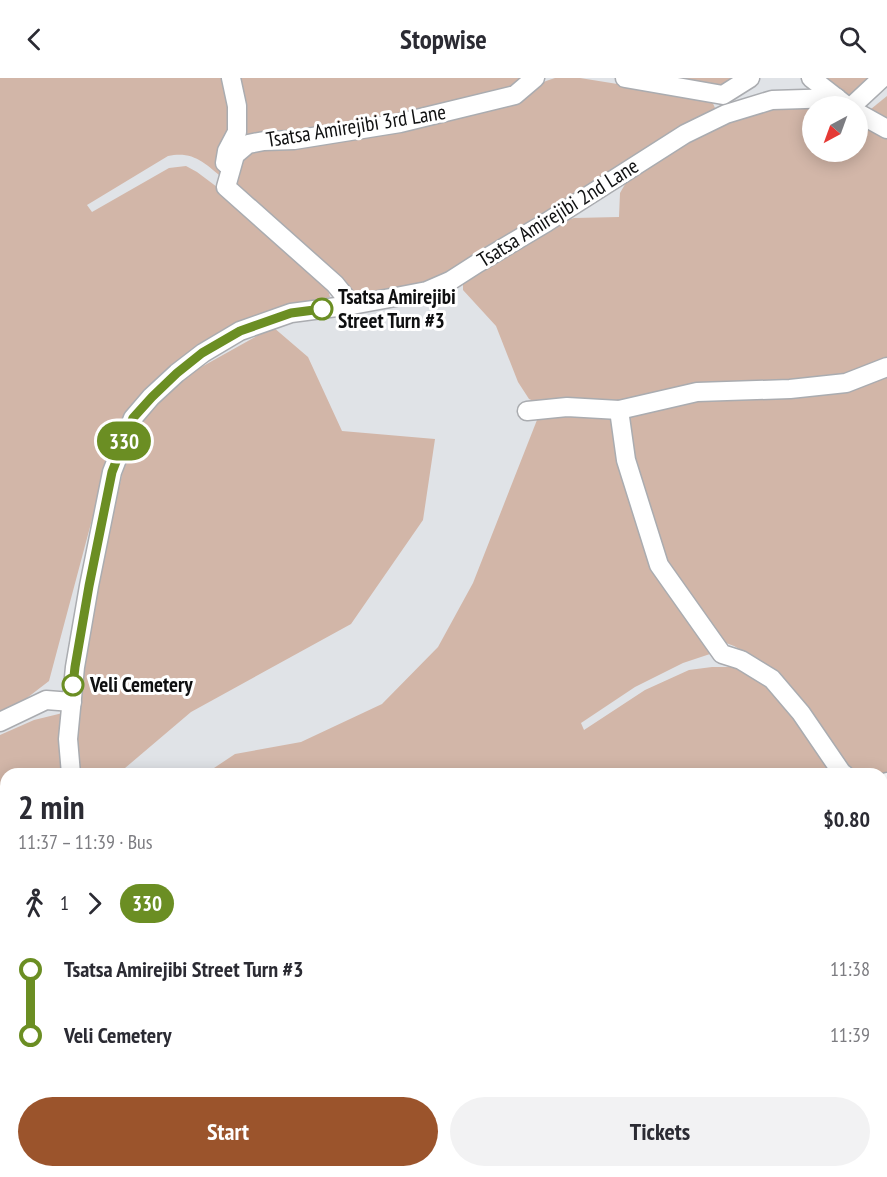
<!DOCTYPE html>
<meta charset="utf-8">
<style>
:root{--surface:#fff;--page:#f2f2f3;--text:#2b2b33;--muted:#7c7c81;--accent:#9b542c}
body{margin:0;font-family:"PT Sans Narrow",sans-serif;background:var(--page);color:var(--text);height:100vh;display:flex;flex-direction:column;font-size:22px;white-space:nowrap}
*{box-sizing:border-box;margin:0}
p{font-size:20px;color:var(--muted)}
.icon{flex:none;width:33px;height:33px;fill:none;stroke:currentColor;stroke-width:2;stroke-linecap:round;stroke-linejoin:round}
.map{position:relative;flex:1;overflow:hidden}
.sheet{position:absolute;left:0px;top:690px;width:888px;height:410px;display:flex;flex-direction:column;background:var(--surface);border-radius:18px 18px 0 0;box-shadow:0 3px 15px #0003}
.sheet>*{flex:none}
.badge{padding:0 12px;border-radius:20px;font-size:21px;line-height:39px}
.needle{width:39px;rotate:221deg}
.fabs{position:absolute;left:802px;top:18px;display:grid;gap:12px}
.fabs a{display:grid;place-items:center;width:66px;height:66px;border-radius:50%;background:var(--surface);box-shadow:0 3px 15px #0003;font-size:30px}
.map>.badge{position:absolute;translate:-50% -50%;box-shadow:0 0 0 3px #fff}
.legs{display:flex;align-items:center;gap:9px;height:66px;padding:0 18px;font-size:20px}
.legs p{margin-inline-start:auto}
.headline{display:flex;align-items:center;justify-content:space-between;height:102px;padding:0 18px}
h1{font-size:33px;font-weight:600;line-height:45px}
.action{display:flex;gap:12px;margin-top:auto;padding:12px 18px}
.action a{flex:1;height:69px;border-radius:36px;background:var(--accent);color:#fff;font-size:24px;font-weight:600;line-height:69px;text-align:center}
.action a+a{background:var(--page);color:var(--text)}
ul{padding:0 18px;list-style:none}
li{display:flex;align-items:center;gap:21px;height:66px;font-size:22px}
li i{display:grid;place-items:center;width:9px;height:100%;margin:0 8px;background:currentColor}
li i::after{content:'';width:15px;height:15px;margin:-8px;border:4px solid;border-radius:50%;background:var(--surface)}
li p{margin-inline-start:auto}
li:first-child i{background:linear-gradient(#0000 50%,currentColor 0)}
li:last-child i{background:linear-gradient(currentColor 50%,#0000 0)}
header{display:flex;justify-content:space-between;align-items:center;height:78px;padding:0 18px;background:var(--surface);font-size:27px;font-weight:600}
.map>svg:first-child{display:block}
.green{fill:#d2b6a8}
.lines{fill:none;stroke-linecap:round;stroke-linejoin:round}
.street-casing{stroke:#aaacb0;stroke-width:21}
.street{stroke:#fff;stroke-width:18}
.line-1-casing{stroke:#fff;stroke-width:14}
.line-1{stroke:#6b8e23;stroke-width:9}
.stop-1-dot{fill:#fff;stroke:#6b8e23;stroke-width:3}
.labels{text-anchor:middle;stroke-width:6;stroke-linejoin:round;paint-order:stroke}
.street-label{font-size:21px;fill:#0f1011;stroke:#fff}
.stop-label{font-size:21px;font-weight:bold;fill:#0f1011;stroke:#fff;text-anchor:start}
</style>
<header><svg class="icon" aria-label="back" viewBox="0 0 24 24"><path d="M15 5l-7 7 7 7"/></svg>Stopwise<svg class="icon" aria-label="search" viewBox="0 0 24 24"><circle cx="10" cy="10" r="6"/><path d="M15 15l6 6"/></svg></header>
<div class="map">
<svg width="887" height="1099" viewBox="0 0 887 1099">
<rect width="100%" height="100%" fill="#e0e3e7"/>
<g class="green">
<path d="M 0,0 L 528,0 L 513,13 L 389,42 L 251,60 L 224,101 C 204,85 194,73 168,78 L 87,127 L 92,134 L 169,90 L 186,88 L 197,94 L 229,118 L 325,202 L 330,219 L 260,239 L 229,253 L 169,290 L 128,334 L 117,355 L 98,419 L 49,603 L 23,623 L 0,636 Z"/>
<path d="M 555,0 L 580,0 L 711,21 L 715,30 L 713,35 L 435,204 L 357,220 L 237,113 L 233,102 L 242,77 L 534,9 L 546,3 Z"/>
<path d="M 653,0 L 732,0 L 720,8 Z"/>
<path d="M 825,0 L 887,0 L 855,24 Z"/>
<path d="M 887,18 L 887,44 L 872,35 L 871,31 Z"/>
<path d="M 813,28 L 813,74 L 858,74 L 858,42 L 887,58 L 887,284 L 854,297 L 619,326 L 540,326 L 529,321 L 518,304 L 496,248 L 463,212 L 463,206 L 469,197 L 549,148 L 574,140 L 619,139 L 620,115 L 628,101 L 691,61 L 761,31 Z"/>
<path d="M 273,249 L 308,279 L 342,353 L 435,361 L 423,442 L 351,546 L 191,634 L 118,696 L 6,696 L 6,1094 L 101,1094 L 101,1099 L 0,1099 L 0,657 L 34,642 L 79,631 L 84,559 L 95,506 L 112,441 L 131,357 L 161,321 L 196,292 Z"/>
<path d="M 887,297 L 887,695 C 878,698 860,698 851,692 L 768,588 L 734,568 L 726,565 L 665,489 L 634,386 L 627,335 L 695,322 Z"/>
<path d="M 545,337 L 608,338 L 614,347 L 631,420 L 713,575 L 683,585 L 635,609 L 581,645 L 584,652 L 645,612 L 689,592 L 712,589 L 733,589 L 759,599 L 771,610 L 839,696 L 205,696 L 235,676 L 301,664 L 382,626 L 438,569 L 473,505 L 537,342 Z"/>
<path d="M 887,709 L 887,1022 L 882,1025 L 882,711 Z"/>
<path d="M 887,1037 L 887,1096 L 884,1099 C 876,1099 866,1099 862,1094 L 882,1094 L 882,1041 Z"/>
<path d="M 126,1094 L 847,1094 L 850,1099 L 126,1099 Z"/>
</g>
<g class="lines">
<g class="street-casing">
<g id="street">
<path d="M 625,0 L 723,17 L 750,0"/>
<path d="M 811,0 L 847,28"/>
<path d="M 852,28 L 882,0"/>
<path d="M 858,35 L 887,51"/>
<path d="M 225,85 L 227,73 L 237,54 L 237,28 L 231,0"/>
<path d="M 352,227 L 335,206 L 226,109 L 235,77 L 248,66 L 264,63 L 294,62 L 400,45 L 515,17 L 535,0"/>
<path d="M 619,332 L 626,382 L 659,487 L 722,576 L 741,582 L 772,601 L 801,635 L 842,695 L 844,696"/>
<path d="M 527,333 L 567,329 L 619,332 L 697,314 L 790,311 L 846,305 L 887,289"/>
<path d="M 0,644 L 46,622 L 72,624"/>
<path d="M 71,696 L 68,661 L 75,589 L 89,508 L 112,394 L 133,340 L 151,319 L 177,295 L 203,275 L 240,253 L 291,235 L 352,227 L 401,218 L 427,213 L 450,203 L 478,185 L 547,144 L 685,56 L 726,36 L 772,22 L 837,20"/>
<path d="M 882,706 L 887,704"/>
<path d="M 882,1029 L 887,1027"/>
<path d="M 113,1094 L 113,1099"/>
<path d="M 853,1094 L 857,1099"/>
</g>
</g>
<use href="#street" class="street"/>
</g>
<g class="lines">
<g class="line-1-casing">
<path id="line-1" d="M 73,607 L 75,589 L 89,508 L 112,394 L 133,340 L 152,319 L 177,295 L 202,275 L 240,253 L 291,235 L 322,231"/>
</g>
<use href="#line-1" class="line-1"/>
</g>
<g class="stop-1-dot">
<circle cx="322" cy="231" r="10"/>
<circle cx="73" cy="607" r="10"/>
</g>
<g class="labels">
<g class="street-label">
<text transform="translate(356 48) rotate(-9)" y="7">Tsatsa Amirejibi 3rd Lane</text>
<text transform="translate(558 135) rotate(-32)" y="7">Tsatsa Amirejibi 2nd Lane</text>
</g>
<g class="stop-label">
<text x="338" y="226">Tsatsa Amirejibi<tspan x="338" dy="24">Street Turn #3</tspan></text>
<text x="90" y="614">Veli Cemetery</text>
</g>
</g>
</svg>
<div class="fabs">
<a><svg class="needle" viewBox="-14 -14 28 28"><path d="M0-13l5 13h-10z" fill="#e53935"/><path d="M0 13l5-13h-10z" fill="#7c7c81"/></svg></a>
</div>
<b class="badge" style="left:124px;top:363px;background:#6b8e23;color:#fff">330</b>
<section class="sheet">
<div class="headline"><div><h1>2 min</h1><p>11:37 – 11:39 · Bus</p></div><b>$0.80</b></div>
<div class="legs"><svg class="icon" aria-label="walk" viewBox="0 0 24 24"><circle cx="13" cy="4" r="2"/><path d="M13 8l-2 6 4 7M11 14l-3 7M7 12l3-4h3l4 4"/></svg>1<svg class="icon" aria-label="forward" viewBox="0 0 24 24"><path d="M9 5l7 7-7 7"/></svg><b class="badge" style="background:#6b8e23;color:#fff">330</b></div>
<ul>
<li><i style="color:#6b8e23"></i><b>Tsatsa Amirejibi Street Turn #3</b><p>11:38</p></li>
<li><i style="color:#6b8e23"></i><b>Veli Cemetery</b><p>11:39</p></li>
</ul>
<div class="action"><a>Start</a><a>Tickets</a></div>
</section>
</div>
